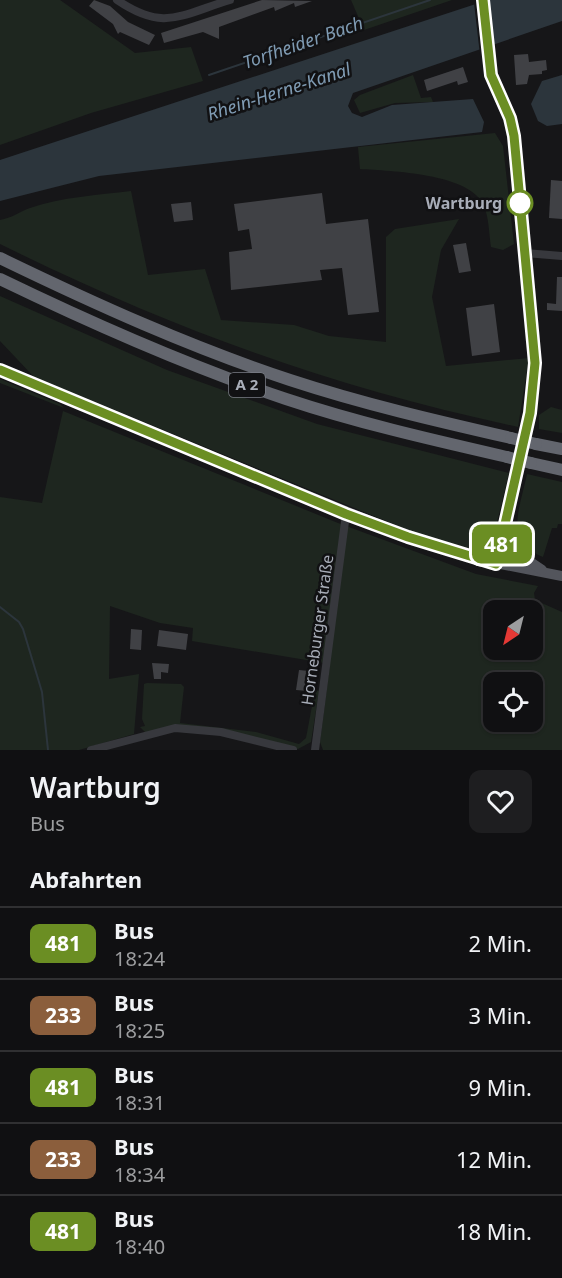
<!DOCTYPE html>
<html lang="de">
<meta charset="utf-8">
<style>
:root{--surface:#101012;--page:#1e1e20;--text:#f1f3f6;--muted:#9c9d9f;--line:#303032}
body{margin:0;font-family:"Noto Sans",sans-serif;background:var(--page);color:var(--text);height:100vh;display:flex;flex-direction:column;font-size:22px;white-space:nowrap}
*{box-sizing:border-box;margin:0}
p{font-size:20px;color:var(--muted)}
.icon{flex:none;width:33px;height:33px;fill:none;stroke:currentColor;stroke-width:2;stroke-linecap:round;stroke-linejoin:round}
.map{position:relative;height:750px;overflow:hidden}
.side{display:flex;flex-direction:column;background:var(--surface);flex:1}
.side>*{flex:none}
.badge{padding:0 12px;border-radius:9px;font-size:21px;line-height:39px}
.needle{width:39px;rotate:215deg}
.fabs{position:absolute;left:483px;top:600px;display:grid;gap:12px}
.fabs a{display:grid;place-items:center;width:60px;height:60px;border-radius:12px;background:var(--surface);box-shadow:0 2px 4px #0004,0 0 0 2px var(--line);font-size:30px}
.map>.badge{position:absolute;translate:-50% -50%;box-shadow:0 0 0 3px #fff}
h2{padding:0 30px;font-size:22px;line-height:54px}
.round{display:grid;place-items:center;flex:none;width:63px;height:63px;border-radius:12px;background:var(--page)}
.overview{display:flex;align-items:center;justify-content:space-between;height:102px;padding:0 30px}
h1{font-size:28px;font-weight:600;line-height:45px}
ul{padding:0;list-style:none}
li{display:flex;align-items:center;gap:18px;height:72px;padding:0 30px;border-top:2px solid var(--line)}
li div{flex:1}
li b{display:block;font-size:22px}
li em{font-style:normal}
li .badge{min-width:66px;font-weight:700;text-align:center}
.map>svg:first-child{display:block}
.green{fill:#1e261f;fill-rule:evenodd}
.water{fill:#2c353c}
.pier{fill:#161618}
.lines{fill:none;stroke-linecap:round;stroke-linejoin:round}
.stream{stroke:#2c353c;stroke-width:2}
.building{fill:#404145}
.minor{stroke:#37383d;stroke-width:8}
.major{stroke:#53555c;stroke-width:10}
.highway{stroke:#63666e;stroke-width:12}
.highway-bridge{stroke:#63666e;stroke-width:12}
.line-casing{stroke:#fff;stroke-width:14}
.line{stroke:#6b8e23;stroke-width:9}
.stop-dot{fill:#fff;stroke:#6b8e23;stroke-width:3}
.labels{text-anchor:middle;stroke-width:5;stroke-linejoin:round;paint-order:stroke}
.shield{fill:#111113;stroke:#7b7e86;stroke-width:1.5}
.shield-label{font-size:15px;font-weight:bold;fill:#a8adb8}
.stop-label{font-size:16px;font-weight:bold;fill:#a8adb8;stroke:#111113;text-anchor:end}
.street-label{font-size:16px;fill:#a8adb8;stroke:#111113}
.water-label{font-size:18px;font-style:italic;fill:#7f9bb3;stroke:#111113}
</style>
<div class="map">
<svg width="562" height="750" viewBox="0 0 562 750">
<rect width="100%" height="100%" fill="#161618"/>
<g class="green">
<path d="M 0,0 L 60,0 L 135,53 L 191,47 L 203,81 L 91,113 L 0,145 Z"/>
<path d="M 351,0 L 452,0 L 364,30 Z"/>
<path d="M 413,75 L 421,98 L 431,97 L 433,102 L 395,103 L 360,113 L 354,100 L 360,95 Z"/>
<path d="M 495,133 L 503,146 L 514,244 L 503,250 L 491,247 C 489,234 489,218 484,206 C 471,173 390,171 360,169 L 358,147 Z"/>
<path d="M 131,191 L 148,275 L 205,269 L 221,320 L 294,325 L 329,336 L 386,342 L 386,237 L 395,229 L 459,219 L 441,250 L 432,297 L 446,366 L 529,358 L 518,427 C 331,387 172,329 0,244 L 0,220 C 12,218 19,212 30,208 C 62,197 98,195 131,191 Z"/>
<path d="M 0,296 L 167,370 L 317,424 L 509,473 L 489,555 L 435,541 L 34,377 L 0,341 Z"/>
<path d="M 0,379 L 60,404 L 64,408 L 0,383 Z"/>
<path d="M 551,407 L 562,410 L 562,433 L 539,429 L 539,415 Z"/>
<path d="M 63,411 L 338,523 L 476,574 L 538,586 L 534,593 L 535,600 L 562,612 L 562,750 L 323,750 L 320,742 L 330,664 L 192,641 L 193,628 L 160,623 L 110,606 L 109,679 L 139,674 L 134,734 L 79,750 L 0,750 L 0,497 L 42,503 ZM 494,610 L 532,610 L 532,650 L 494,650 ZM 494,682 L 532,682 L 532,722 L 494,722 Z"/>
<path d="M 527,474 L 562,482 L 562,524 L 558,524 L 557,528 L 552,528 L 543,557 C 503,541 520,509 527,474 Z"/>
<path d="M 147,683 L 181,684 L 184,687 L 180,723 L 256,732 L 299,744 L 306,738 L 315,690 L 319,691 L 311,742 L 298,749 L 222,730 L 146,733 L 140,727 L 145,726 L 142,719 L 144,684 Z"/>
</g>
<g class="water">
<path d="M 488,0 L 562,0 L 562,21 L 353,93 L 348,106 L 352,113 L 362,117 L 392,105 L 473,99 L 484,122 L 482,132 L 99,176 L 0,201 L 0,160 Z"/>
<path d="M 562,75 L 562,124 L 547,126 L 538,121 L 531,104 L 542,81 Z"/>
</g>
<path class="pier" d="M 481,0 L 489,0 L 494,50 L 480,55 L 474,3 Z"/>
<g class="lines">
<g class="stream">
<path d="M 209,75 L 430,0"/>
<path d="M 0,607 L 19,622 L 23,629 L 42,692 L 48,750"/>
</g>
</g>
<g class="building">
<path d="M 94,0 L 110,6 L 128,22 L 155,35 L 149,45 L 120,32 L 118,34 L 113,24 L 89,6 Z"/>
<path d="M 262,0 L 312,1 L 295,7 L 294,3 L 275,11 L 274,7 L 219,27 L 219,39 L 203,32 L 164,43 L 161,33 Z"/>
<path d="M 528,54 L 529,62 L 546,60 L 547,70 L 542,71 L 542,74 L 529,75 L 527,84 L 516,85 L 514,55 Z"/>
<path d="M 463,67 L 468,82 L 458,85 L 457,81 L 427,91 L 424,80 Z"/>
<path d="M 551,180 L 562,181 L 562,219 L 549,218 Z"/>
<path d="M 322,193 L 326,224 L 368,219 L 379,312 L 348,315 L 342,268 L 320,270 L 322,280 L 231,290 L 229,252 L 252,249 L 249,229 L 238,231 L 234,204 Z"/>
<path d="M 191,202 L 193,220 L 174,222 L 171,204 Z"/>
<path d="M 466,243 L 471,271 L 459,273 L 453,245 Z"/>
<path d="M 557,277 L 562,277 L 562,311 L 547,310 L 547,303 L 556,304 Z"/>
<path d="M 494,304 L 500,352 L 472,356 L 466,308 Z"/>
<path d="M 131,629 L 142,630 L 141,650 L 130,649 Z"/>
<path d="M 159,630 L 188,634 L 186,650 L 157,646 Z"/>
<path d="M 152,663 L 169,664 L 168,673 L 161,672 L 161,679 L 154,679 Z"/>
<path d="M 299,670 L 309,671 L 307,691 L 296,690 Z"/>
</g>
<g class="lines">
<g class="minor">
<path d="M 117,0 C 164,32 180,15 230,0"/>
<path d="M 525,253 L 562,256"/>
<path d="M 91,750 L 175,728 L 221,732 L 293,750"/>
<path d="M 315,750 L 346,514"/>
</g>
<g class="major">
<path d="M 483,0 L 491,75 L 510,118 L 514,136 L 535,363 L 530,413 L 496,564"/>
<path d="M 0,370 L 409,537 L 475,559 L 562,576"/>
<path d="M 506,531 L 514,551 L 542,570"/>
</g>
<g class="highway">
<path d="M 0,258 C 95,304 190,347 290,380 C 363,404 437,421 511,438"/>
<path d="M 0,279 C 93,324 188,366 286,399 C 358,423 433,440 507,457"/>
<path d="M 536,444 L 562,449"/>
<path d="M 531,463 L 562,470"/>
</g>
<g class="highway-bridge">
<path d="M 511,438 L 536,444"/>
<path d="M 507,457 L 531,463"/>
</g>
</g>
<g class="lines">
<g class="line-casing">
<path id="line" d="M 0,370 L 346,514 L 408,537 L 496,564 L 530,413 L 535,363 L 514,136 L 510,118 L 491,75 L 483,0"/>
</g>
<use href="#line" class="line"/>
</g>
<circle class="stop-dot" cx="520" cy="203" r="12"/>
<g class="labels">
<rect class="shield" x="229" y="373" width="36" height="24" rx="4.5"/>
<g class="shield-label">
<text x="247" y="390">A 2</text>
</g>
<g class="stop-label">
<text x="502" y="209">Wartburg</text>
</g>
<g class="street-label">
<text transform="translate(317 630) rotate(-82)" y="6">Horneburger Straße</text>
</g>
<g class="water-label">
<text transform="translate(303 43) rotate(-19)" y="6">Torfheider Bach</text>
<text transform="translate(279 92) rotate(-18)" y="6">Rhein-Herne-Kanal</text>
</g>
</g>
</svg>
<div class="fabs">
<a><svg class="needle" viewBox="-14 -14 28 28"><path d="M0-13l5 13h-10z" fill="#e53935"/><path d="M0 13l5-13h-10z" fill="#9c9d9f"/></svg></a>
<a><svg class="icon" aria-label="locate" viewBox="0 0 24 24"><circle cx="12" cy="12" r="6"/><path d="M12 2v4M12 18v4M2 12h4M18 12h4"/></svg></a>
</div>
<b class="badge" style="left:502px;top:544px;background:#6b8e23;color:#fff">481</b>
</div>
<section class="side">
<div class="overview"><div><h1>Wartburg</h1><p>Bus</p></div><a class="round"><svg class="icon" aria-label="heart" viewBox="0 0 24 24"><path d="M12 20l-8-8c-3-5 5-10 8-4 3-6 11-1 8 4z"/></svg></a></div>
<h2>Abfahrten</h2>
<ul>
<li><span class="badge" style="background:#6b8e23;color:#fff">481</span><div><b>Bus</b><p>18:24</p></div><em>2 Min.</em></li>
<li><span class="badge" style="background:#8b5e3c;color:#fff">233</span><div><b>Bus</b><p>18:25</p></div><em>3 Min.</em></li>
<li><span class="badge" style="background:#6b8e23;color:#fff">481</span><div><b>Bus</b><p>18:31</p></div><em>9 Min.</em></li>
<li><span class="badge" style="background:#8b5e3c;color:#fff">233</span><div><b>Bus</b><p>18:34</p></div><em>12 Min.</em></li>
<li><span class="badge" style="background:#6b8e23;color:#fff">481</span><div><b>Bus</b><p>18:40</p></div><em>18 Min.</em></li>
</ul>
</section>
